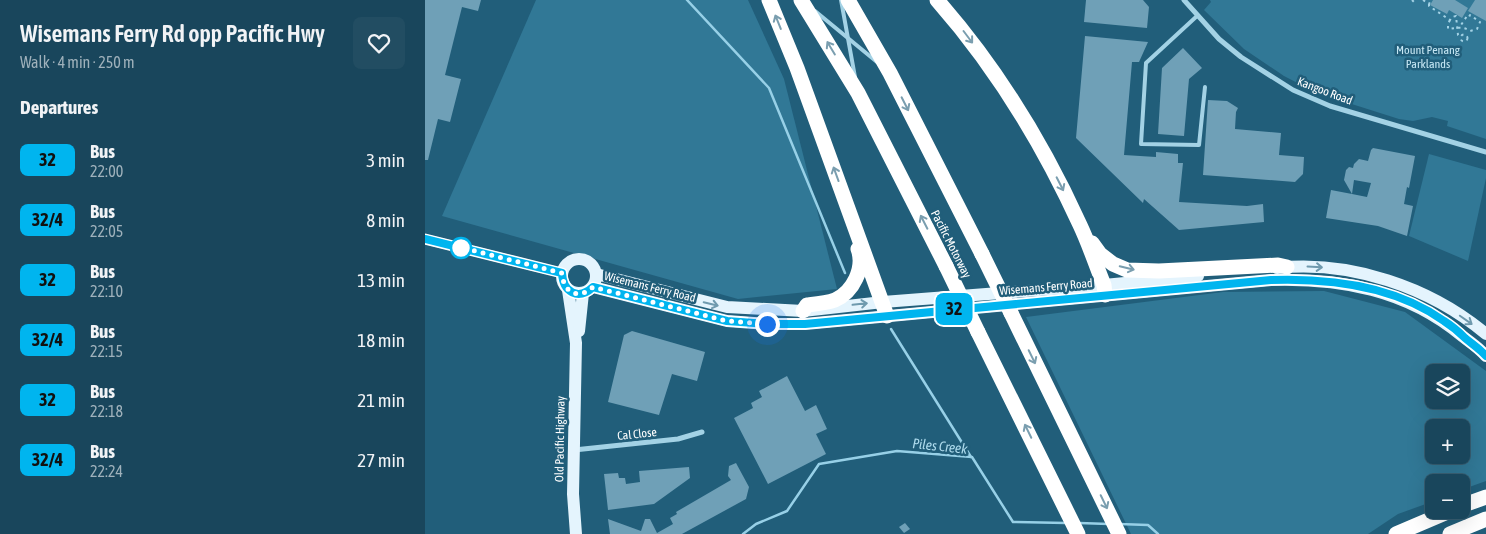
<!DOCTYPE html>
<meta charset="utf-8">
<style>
:root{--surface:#19465c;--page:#224d62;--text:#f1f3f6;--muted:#9fb1bb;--line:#375e72}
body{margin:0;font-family:"Asap Condensed",sans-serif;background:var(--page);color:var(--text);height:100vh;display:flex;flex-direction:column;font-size:19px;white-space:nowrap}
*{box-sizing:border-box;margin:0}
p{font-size:16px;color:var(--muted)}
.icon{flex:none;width:28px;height:28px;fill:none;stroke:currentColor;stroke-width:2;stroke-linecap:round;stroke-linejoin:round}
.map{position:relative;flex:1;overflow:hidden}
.drawer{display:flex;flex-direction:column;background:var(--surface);width:425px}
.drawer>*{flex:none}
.badge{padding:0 10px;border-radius:8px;font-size:18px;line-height:32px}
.fabs{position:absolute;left:1000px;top:364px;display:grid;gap:10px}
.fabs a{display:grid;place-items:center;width:45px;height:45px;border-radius:8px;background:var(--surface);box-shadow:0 5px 20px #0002,0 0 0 1px var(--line);font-size:25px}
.you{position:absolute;width:25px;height:25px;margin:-12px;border:4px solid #fff;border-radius:50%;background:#1a73e8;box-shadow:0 0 0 8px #1a73e833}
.map>.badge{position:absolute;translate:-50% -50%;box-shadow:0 0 0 2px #fff}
h2{padding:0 20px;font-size:19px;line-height:45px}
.round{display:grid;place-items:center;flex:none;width:52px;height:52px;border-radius:8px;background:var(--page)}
.headline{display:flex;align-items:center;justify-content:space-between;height:85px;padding:0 20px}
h1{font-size:24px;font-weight:600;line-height:38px}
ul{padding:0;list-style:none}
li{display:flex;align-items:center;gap:15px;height:60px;padding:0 20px}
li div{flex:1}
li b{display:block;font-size:19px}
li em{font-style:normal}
li .badge{min-width:55px;font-weight:700;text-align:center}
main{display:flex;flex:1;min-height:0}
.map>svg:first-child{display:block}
.green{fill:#317896;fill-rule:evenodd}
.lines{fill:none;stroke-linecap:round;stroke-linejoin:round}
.stream{stroke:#97d0e7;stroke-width:2.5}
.building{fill:#6fa0b7;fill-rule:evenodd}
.path{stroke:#a3d2e5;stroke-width:2;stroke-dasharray:2.5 4;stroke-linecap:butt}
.lane{stroke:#a3d2e5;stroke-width:4}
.street{stroke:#a3d2e5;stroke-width:5}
.secondary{stroke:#cde8f5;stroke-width:10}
.primary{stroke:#e4f4fd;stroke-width:12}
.highway{stroke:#fff;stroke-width:15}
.highway-bridge{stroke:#fff;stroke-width:15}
.oneway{stroke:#7a9eaf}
.oneway2{stroke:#6f9aae}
.line-casing{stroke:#fff;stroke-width:11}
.line{stroke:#00b5ef;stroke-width:8}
.walk{stroke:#fff;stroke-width:5;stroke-dasharray:0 9}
.stop-dot{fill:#fff;stroke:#00b5ef;stroke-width:2.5}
.labels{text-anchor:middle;stroke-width:5;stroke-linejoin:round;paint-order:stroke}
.park-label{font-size:12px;fill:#c6e7f4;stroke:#215e7a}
.street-label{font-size:12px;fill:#fff;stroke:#215e7a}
.water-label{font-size:14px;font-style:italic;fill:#aedbed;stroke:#215e7a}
</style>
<main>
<section class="drawer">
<div class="headline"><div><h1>Wisemans Ferry Rd opp Pacific Hwy</h1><p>Walk · 4 min · 250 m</p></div><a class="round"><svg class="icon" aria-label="heart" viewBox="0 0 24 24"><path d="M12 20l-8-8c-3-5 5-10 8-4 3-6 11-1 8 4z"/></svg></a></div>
<h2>Departures</h2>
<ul>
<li><span class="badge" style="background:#00b5ef;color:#111">32</span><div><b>Bus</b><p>22:00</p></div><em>3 min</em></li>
<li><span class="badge" style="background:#00b5ef;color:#111">32/4</span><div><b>Bus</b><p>22:05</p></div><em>8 min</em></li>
<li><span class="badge" style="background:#00b5ef;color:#111">32</span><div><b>Bus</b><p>22:10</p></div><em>13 min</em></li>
<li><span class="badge" style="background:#00b5ef;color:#111">32/4</span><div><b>Bus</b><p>22:15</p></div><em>18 min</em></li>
<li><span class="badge" style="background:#00b5ef;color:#111">32</span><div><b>Bus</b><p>22:18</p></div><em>21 min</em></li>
<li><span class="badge" style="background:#00b5ef;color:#111">32/4</span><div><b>Bus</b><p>22:24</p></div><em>27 min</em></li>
</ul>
</section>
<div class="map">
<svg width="1061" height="534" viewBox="0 0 1061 534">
<rect width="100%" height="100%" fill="#215e7a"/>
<g class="green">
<path d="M 111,0 L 323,0 L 359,79 L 412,289 L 313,299 L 17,216 Z"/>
<path d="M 785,0 L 1061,0 L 1061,139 L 1022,126 L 1023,121 L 1007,117 L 988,121 L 974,119 L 892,93 L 859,76 L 819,49 L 779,10 L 786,2 Z"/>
<path d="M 1004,154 L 1061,170 L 1061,178 L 1043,261 L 984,236 Z"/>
<path d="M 899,291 L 980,312 L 1061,371 L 1061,481 L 1036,490 L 1036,482 L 1009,482 L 1009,501 L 973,514 L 943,534 L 706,534 L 601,317 L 798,292 ZM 1009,372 L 1036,372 L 1036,400 L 1009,400 ZM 1009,428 L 1036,428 L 1036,455 L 1009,455 Z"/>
</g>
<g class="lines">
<g class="stream">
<path d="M 262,0 L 344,88 L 420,273"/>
<path d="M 466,329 L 546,457"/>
<path d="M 654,523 L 684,524"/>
<path d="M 694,524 L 723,525 L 733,534"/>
<path d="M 318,534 L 331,524 L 362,511 L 394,464 L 472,451 L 547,457 L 588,522 L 641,523"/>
</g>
</g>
<g class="building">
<path d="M 0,0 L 56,0 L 53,11 L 37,7 L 20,75 L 36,79 L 25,122 L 13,119 L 3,160 L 0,160 Z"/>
<path d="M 661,0 L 718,0 L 724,7 L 722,28 L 659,22 Z"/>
<path d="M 1008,0 L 1030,0 L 1043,8 L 1037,18 L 1024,10 L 1022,14 L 1005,5 Z"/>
<path d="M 1050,0 L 1061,0 L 1061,21 L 1043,11 Z"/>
<path d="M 660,36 L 723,42 L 714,62 L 707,62 L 699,155 L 731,157 L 731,152 L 753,154 L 753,163 L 758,163 L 754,202 L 822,206 L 838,204 L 839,222 L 754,230 L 719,199 L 718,203 L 651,138 Z"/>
<path d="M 758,48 L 777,68 L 764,79 L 759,136 L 733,134 L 737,68 Z"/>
<path d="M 783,100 L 802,101 L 813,108 L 811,112 L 810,129 L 856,133 L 854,155 L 879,157 L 878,174 L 870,182 L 778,175 Z"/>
<path d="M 948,148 L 990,156 L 984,188 L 982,187 L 979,204 L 988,206 L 982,236 L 953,226 L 901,218 L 906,190 L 927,194 L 919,180 L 921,170 L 924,167 L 928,168 L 929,164 L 934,159 L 943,161 L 946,150 ZM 929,180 L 946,183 L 942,197 L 927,194 Z"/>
<path d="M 207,331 L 280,352 L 272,381 L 247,374 L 234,415 L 183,402 L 199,335 Z"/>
<path d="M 362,376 L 380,411 L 391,405 L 402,429 L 391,434 L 401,454 L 343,484 L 309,418 L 328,408 L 326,403 L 337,397 L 334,391 Z"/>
<path d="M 311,463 L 324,487 L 321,499 L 257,534 L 185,534 L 183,519 L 216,531 L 220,519 L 225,519 L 232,533 L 248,524 L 245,518 L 252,514 L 251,512 L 306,480 L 303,476 L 304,466 Z"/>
<path d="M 264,467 L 265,478 L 229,504 L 183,510 L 179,474 L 193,473 L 194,478 L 200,478 L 201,484 L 215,482 L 214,471 Z"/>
<path d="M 480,523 L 485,529 L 479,533 L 474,527 Z"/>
</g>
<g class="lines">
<g class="path">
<path d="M 987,0 L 989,2 L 990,0"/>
<path d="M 998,0 L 1004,4 L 1006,0"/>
<path d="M 1004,4 L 1004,6 L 1025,20 L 1027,17 L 1031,16 L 1033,35 L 1035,37"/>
<path d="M 1025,20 L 1023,24 L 1023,29 C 1032,28 1038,26 1045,31 L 1052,29 L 1055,22 L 1045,15 L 1044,17 L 1042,16 L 1034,28"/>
<circle cx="1039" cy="38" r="3.5"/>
</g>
<g class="lane">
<path d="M 416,0 L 430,77"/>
<path d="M 390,11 L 452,62"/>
<path d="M 772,16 L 721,63 L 716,144 L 774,145 L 780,87"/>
</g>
<g class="street">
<path d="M 759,0 L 794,39 L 816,57 L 868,90 L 905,106 L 1061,152"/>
<path d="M 149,450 L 253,439 L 277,432"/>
</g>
<path class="secondary" d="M 0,239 L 137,273"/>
<g class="primary">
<circle cx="154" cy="276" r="17"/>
<path d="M 852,268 C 925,260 1005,287 1061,334"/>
<path d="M 171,274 L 302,307 L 378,311 L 458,302 L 679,285 L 773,276"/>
<path d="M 168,287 L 302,321 L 342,324 L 380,324 L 846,280 C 916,278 982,290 1037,336 C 1045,342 1054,348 1061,356"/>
<path d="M 143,290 L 151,343 L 148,494 L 151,534"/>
<path d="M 154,331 L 158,293"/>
</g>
<g class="highway">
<path d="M 344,0 L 372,68 L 462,316"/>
<path d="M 376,0 L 433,93 L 521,266"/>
<path d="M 423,0 L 465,73 L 557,254"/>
<path d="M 512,0 C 571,67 618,144 655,225 C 664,244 671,265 679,285 L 680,295"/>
<path d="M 667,243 L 675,254 L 688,264 L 702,270 L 734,271 L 853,265 L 862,267"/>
<path d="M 378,311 L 382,305 C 391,304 402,303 410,300 C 428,292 440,268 433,249"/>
<path d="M 586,313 L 694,534"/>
<path d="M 553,332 L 653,534"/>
<path d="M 1036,506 L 1061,497"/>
<path d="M 971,534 L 1027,510"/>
<path d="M 1025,534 L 1061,519"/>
</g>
<g class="highway-bridge">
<path d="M 557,254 L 586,313"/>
<path d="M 521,266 L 553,332"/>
</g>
</g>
<defs><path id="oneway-shaft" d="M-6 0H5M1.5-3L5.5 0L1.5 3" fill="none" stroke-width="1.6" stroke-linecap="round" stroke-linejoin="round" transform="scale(1.25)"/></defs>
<g class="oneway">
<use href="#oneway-shaft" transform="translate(353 22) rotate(-112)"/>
<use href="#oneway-shaft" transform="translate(543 37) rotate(53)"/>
<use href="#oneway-shaft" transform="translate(406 48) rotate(-121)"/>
<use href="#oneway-shaft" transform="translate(480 104) rotate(63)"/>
<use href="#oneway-shaft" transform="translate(411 174) rotate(-110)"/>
<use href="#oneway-shaft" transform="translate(635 184) rotate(63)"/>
<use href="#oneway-shaft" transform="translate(499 222) rotate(-117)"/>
<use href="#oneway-shaft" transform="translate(702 268) rotate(14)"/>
<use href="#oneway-shaft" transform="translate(607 357) rotate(64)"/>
<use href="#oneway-shaft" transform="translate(603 431) rotate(-116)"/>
<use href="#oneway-shaft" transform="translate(679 502) rotate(64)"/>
</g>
<g class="oneway2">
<use href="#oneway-shaft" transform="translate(890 267) rotate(3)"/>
<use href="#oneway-shaft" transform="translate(286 304) rotate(13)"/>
<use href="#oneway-shaft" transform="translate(435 304) rotate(-6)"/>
<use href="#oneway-shaft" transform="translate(1041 320) rotate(35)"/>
</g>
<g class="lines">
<g class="line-casing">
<path id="line" d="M 0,239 L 137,273 C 138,292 153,301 168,287 L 302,321 L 342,324 L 380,324 L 846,280 C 905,278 970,286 1019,321 C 1027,326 1034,332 1040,338 C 1047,344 1055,349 1061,356"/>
</g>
<use href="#line" class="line"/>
<path class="walk" d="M 36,248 L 34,247 L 137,273 C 138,292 153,301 168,287 L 302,321 L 342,324"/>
</g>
<circle class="stop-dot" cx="36" cy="248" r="10"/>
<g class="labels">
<g class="park-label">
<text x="1003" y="54">Mount Penang<tspan x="1003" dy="14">Parklands</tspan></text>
</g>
<g class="street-label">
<text transform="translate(900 91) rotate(21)" y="4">Kangoo Road</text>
<text transform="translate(526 244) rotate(63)" y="4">Pacific Motorway</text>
<text transform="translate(225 287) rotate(14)" y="4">Wisemans Ferry Road</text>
<text transform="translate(621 287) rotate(-5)" y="4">Wisemans Ferry Road</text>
<text transform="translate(212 434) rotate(-6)" y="4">Cal Close</text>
<text transform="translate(135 439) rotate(-89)" y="4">Old Pacific Highway</text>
</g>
<g class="water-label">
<text transform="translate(515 446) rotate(6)" y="5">Piles Creek</text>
</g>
</g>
</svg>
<div class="fabs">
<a><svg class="icon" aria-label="layers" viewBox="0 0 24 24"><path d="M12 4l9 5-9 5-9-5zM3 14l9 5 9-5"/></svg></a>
<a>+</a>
<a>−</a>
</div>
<div class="you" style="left:342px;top:324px"></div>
<b class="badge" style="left:529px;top:309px;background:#00b5ef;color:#111">32</b>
</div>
</main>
